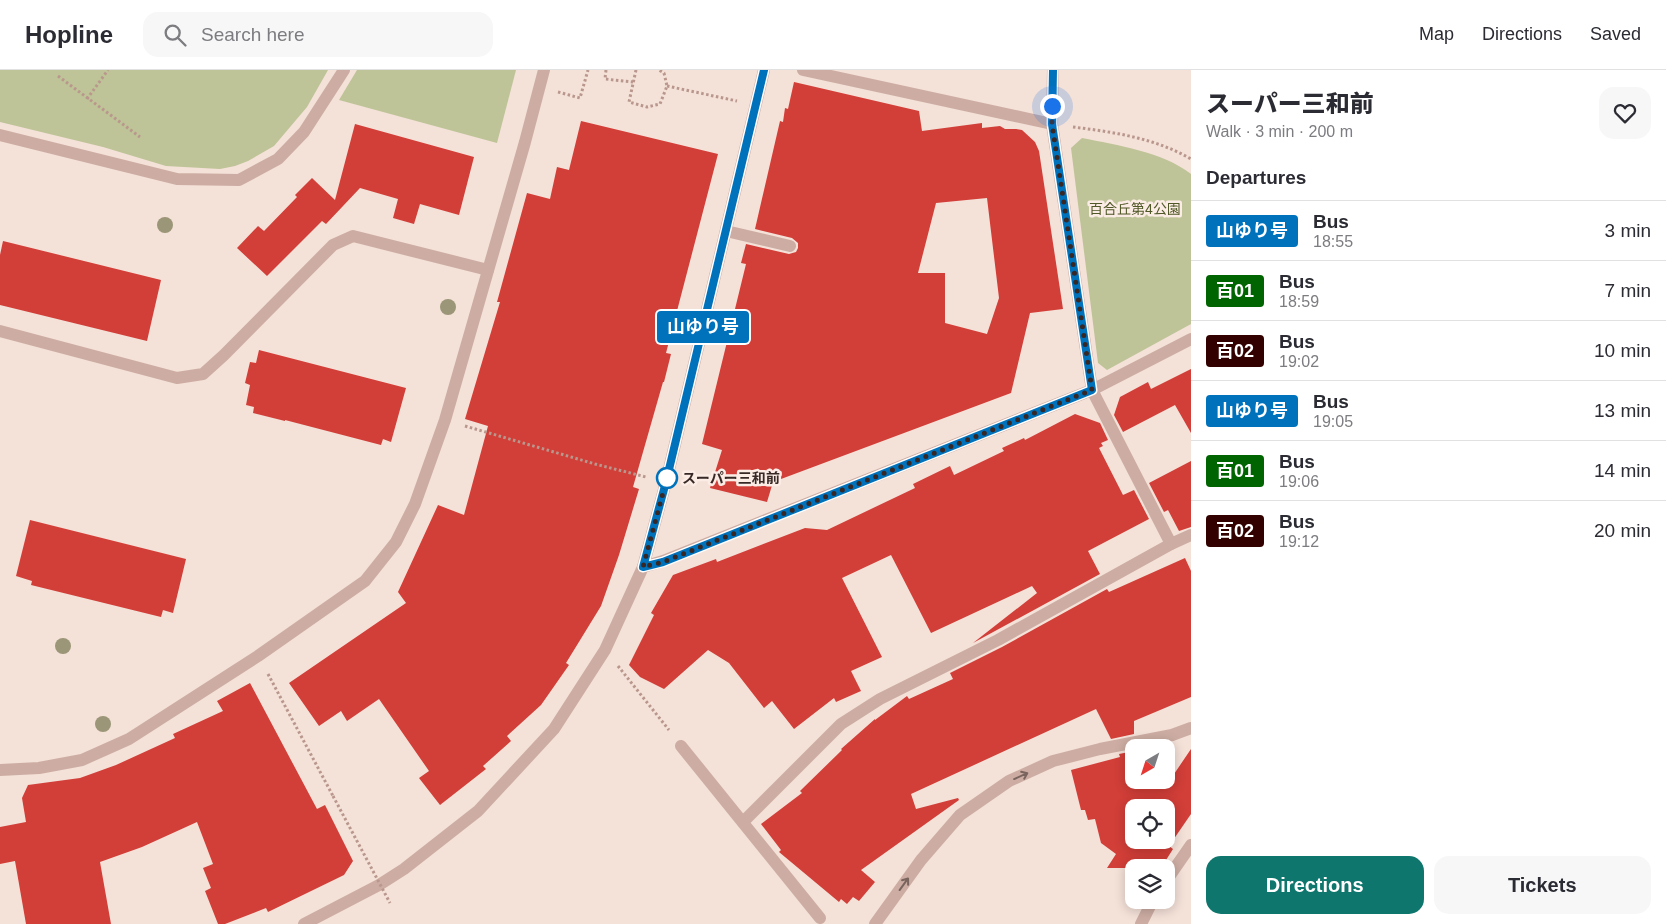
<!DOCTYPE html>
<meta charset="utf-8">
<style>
:root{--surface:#fff;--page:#f7f7f7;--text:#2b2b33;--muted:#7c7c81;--line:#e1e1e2;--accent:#0f766e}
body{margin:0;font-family:Helvetica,"Noto Sans JP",sans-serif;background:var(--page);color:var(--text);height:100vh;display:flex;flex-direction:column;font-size:19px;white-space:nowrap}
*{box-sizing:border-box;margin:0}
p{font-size:16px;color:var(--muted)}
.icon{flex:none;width:28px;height:28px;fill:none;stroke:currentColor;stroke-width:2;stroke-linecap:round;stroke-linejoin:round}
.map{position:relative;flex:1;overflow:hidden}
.side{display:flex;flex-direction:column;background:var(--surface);width:475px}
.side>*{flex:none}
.badge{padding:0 10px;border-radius:4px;font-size:18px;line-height:32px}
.needle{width:32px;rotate:219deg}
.tools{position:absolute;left:1125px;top:669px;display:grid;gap:10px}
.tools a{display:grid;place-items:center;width:50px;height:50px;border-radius:10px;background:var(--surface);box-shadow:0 2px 12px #0003;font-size:25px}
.you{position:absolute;width:25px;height:25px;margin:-12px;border:4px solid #fff;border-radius:50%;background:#1a73e8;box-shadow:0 0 0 8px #1a73e833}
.map>.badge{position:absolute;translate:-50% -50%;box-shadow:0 0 0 2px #fff}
h2{padding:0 15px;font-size:19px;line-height:45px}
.round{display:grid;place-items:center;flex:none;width:52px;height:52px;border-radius:15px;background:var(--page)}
.summary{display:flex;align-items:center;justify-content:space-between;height:85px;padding:0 15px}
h1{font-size:24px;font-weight:800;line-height:38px}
.button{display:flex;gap:10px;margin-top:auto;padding:10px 15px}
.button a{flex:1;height:58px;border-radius:15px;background:var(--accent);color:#fff;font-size:20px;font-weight:800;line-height:58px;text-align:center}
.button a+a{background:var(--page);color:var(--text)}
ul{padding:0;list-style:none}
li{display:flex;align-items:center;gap:15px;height:60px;padding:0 15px;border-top:1px solid var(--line)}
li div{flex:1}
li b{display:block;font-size:19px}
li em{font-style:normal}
li .badge{min-width:55px;font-weight:700;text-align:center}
header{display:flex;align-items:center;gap:30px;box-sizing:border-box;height:70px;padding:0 25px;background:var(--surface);border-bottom:1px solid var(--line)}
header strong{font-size:24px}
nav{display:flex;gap:28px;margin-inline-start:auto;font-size:18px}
.search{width:350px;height:45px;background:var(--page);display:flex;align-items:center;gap:12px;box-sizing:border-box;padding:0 18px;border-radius:15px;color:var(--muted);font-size:19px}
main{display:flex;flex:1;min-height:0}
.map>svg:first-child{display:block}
.green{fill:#bec497}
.building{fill:#d23e38;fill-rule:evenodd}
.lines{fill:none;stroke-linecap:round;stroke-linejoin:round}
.path{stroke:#b9978d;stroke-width:3;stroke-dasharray:2.5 2.5;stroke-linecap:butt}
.minor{stroke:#cdada3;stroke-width:12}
.path-bridge{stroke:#b9978d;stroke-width:3;stroke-dasharray:2.5 2.5;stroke-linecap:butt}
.tree{fill:#9a9677}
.oneway{stroke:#7a645e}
.line-casing{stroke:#fff;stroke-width:11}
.line{stroke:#0072bc;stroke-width:8}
.walk{stroke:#372826;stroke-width:5;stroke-dasharray:0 9}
.stop-dot{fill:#fff;stroke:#0072bc;stroke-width:2.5}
.labels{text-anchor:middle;stroke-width:5;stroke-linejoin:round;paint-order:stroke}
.park-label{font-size:14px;fill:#505827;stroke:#fbece5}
.stop-label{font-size:14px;font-weight:bold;fill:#372826;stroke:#fbece5;text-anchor:start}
</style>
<header>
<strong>Hopline</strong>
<div class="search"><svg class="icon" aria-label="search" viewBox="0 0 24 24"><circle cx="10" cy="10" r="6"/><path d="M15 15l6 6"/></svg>Search here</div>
<nav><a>Map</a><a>Directions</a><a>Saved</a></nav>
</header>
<main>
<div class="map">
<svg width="1191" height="854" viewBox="0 0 1191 854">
<rect width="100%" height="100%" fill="#f4e1d8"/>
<g class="green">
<path d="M 0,0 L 328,0 L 307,37 L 274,76 L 248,91 L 235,96 L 220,99 L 166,96 L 103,77 L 0,52 Z"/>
<path d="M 357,0 L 516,0 L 497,73 L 339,30 Z"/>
<path d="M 1082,68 C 1117,75 1163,82 1191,104 L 1191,254 L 1107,300 L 1098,293 L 1071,78 Z"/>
</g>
<g class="building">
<path d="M 794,12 L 919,41 L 922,61 L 982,53 L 982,58 L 1000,56 L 1005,59 L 1016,59 L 1022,60 L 1035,72 L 1039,81 L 1063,239 L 1030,243 L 1011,323 L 773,412 L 767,432 L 710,418 L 722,380 L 702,374 L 746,194 L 741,193 L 746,174 L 789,184 L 796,182 L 798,178 L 798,173 L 792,168 L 755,159 L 780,51 L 783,52 L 785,38 L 788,39 ZM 987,128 L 999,228 L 987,264 L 945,253 L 945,203 L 918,203 L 936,133 Z"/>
<path d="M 581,51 L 718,84 L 666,283 L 671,284 L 664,312 L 663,312 L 633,417 L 639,419 L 619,485 L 601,536 L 566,593 L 569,595 L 541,635 L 507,666 L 511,671 L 483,696 L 486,699 L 440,735 L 419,708 L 429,701 L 379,629 L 347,651 L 341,641 L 319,656 L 289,613 L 406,533 L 398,522 L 438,435 L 464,445 L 488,356 L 465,349 L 500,232 L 497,232 L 527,123 L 550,129 L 557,97 L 569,100 Z"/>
<path d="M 355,54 L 474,87 L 459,145 L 420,134 L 414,154 L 393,148 L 398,129 L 360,118 L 326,154 L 322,151 L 267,206 L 237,178 L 258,156 L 264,161 L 297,127 L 295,125 L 312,108 L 335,130 Z"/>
<path d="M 3,171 L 161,210 L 147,271 L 0,235 L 0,185 Z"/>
<path d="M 259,280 L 406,318 L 391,372 L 383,369 L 381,375 L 285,350 L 285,351 L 253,343 L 254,337 L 246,335 L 250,315 L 245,313 L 250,292 L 256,293 Z"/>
<path d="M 1191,299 L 1191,363 L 1175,335 L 1123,362 L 1114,345 L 1120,327 L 1148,312 L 1151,319 Z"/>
<path d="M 1075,344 L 1100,353 L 1108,370 L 1101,373 L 1103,376 L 1099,378 L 1123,425 L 1134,420 L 1149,449 L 1088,481 L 1100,504 L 973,573 L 1037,523 L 1032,516 L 931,563 L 891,485 L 842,508 L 882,587 L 851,601 L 861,621 L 836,632 L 834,628 L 794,659 L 772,631 L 764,638 L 729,593 L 708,580 L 664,619 L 640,607 L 629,595 L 654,545 L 651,543 L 673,505 L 716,489 L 717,492 L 805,458 L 827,460 L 915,418 L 913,414 L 950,396 L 954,405 L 1004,381 L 1002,378 L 1024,368 L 1025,370 Z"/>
<path d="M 1191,391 L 1191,457 L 1179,461 L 1168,440 L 1164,442 L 1149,413 Z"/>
<path d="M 30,450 L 186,489 L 173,543 L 163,540 L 161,547 L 31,515 L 32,511 L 16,506 Z"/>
<path d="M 1185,488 L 1191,501 L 1191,627 L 1134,651 L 1134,664 L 1111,669 L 1096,639 L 911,724 L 916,739 L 958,728 L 959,730 L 861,800 L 875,812 L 859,831 L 853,827 L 847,834 L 841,829 L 839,832 L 779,782 L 781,780 L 761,754 L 802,723 L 800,721 L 842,680 L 841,679 L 875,649 L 875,650 L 907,626 L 909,629 L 953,609 L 950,603 L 1002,577 L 1107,519 L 1109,522 Z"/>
<path d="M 250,613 L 317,739 L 325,735 L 353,791 L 344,805 L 268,842 L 266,838 L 225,854 L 218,854 L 205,821 L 211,818 L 203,798 L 213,794 L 197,752 L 142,777 L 100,792 L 111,854 L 26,854 L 15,791 L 0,794 L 0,757 L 26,752 L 22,728 L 28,715 L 80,708 L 116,695 L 175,668 L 173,664 L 223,641 L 217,631 Z"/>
<path d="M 1191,679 L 1191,744 L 1169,776 L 1173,779 L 1161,798 L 1107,798 L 1116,784 L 1101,773 L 1095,749 L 1088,750 L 1085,740 L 1081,740 L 1071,700 L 1120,687 L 1119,684 L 1134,681 L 1134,710 L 1170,710 ZM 1134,738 L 1166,738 L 1166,770 L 1134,770 Z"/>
</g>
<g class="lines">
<g class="path">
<path d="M 606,0 L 605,9 L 633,12"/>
<path d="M 636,0 L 629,32 L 647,37 L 660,34 L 667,16 L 664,3 L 659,0"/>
<path d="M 58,6 L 140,67"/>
<path d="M 667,16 L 737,31"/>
<path d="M 558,22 L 580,28 L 588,0"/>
<path d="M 87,29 L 108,0"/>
<path d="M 1073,57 C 1113,62 1155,68 1191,89"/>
<path d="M 465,356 L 595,394 L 646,407"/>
<path d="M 618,596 L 669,660"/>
<path d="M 268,604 L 333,726"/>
</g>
<g class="minor">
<path d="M 803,0 L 1052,54"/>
<path d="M 1053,0 L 1052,54 L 1092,320 L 1171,474"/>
<path d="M 0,65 L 177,109 L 239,110 L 278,89 L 304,62 L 344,0"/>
<path d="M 726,161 L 790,176"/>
<path d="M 0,261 L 177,308 L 203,304 L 224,285 L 333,175 L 353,166 L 488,200"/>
<path d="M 643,497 L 663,491 L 1092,320 L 1191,269"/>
<path d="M 681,676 L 820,848"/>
<path d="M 0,700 L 39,698 L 82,690 L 129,669 L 258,586 L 365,511 L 396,472 L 415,434 L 445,350 L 525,72 L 544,0"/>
<path d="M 743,752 L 841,654 L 880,629 L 998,570 L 1171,474 L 1191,465"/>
<path d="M 1166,811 L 1191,775"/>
<path d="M 304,854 L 379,815 L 404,799 L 478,741 L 554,659 L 605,580 L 643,497 L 666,412 L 764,0"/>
<path d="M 875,854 L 921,790 L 960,745 L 1009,711 L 1053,691 L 1100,679 L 1172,665 L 1191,658"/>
<path d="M 1141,854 L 1153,830"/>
</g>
<path class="path-bridge" d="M 333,726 L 390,833"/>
</g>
<g class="tree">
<circle cx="165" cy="155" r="8"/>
<circle cx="448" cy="237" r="8"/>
<circle cx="63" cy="576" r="8"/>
<circle cx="103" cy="654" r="8"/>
</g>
<defs><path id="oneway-shaft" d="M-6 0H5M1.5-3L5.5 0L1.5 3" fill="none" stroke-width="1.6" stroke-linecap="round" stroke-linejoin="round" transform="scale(1.25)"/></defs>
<g class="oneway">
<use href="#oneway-shaft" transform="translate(1021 706) rotate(-24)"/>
<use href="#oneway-shaft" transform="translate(904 814) rotate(-54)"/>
</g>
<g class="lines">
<g class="line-casing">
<path id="line" d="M 764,0 L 666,412 L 643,497 L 663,492 L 1092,320 L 1052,54 L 1053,0"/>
</g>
<use href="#line" class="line"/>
<path class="walk" d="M 667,408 L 643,497 L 663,492 L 1092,320 L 1052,54 L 1052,36"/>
</g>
<circle class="stop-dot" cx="667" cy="408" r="10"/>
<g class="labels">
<g class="park-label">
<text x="1135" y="144">百合丘第4公園</text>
</g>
<g class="stop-label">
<text x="682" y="413">スーパー三和前</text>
</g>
</g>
</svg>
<div class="tools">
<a><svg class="needle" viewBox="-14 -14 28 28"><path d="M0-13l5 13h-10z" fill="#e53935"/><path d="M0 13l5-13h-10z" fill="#7c7c81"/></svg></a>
<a><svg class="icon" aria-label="locate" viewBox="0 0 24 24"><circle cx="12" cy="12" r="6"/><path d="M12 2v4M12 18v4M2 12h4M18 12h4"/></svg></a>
<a><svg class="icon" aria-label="layers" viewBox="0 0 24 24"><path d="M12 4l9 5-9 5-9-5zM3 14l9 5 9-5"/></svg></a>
</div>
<div class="you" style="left:1052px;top:36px"></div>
<b class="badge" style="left:703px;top:257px;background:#0072bc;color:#fff">山ゆり号</b>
</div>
<section class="side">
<div class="summary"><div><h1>スーパー三和前</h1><p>Walk · 3 min · 200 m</p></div><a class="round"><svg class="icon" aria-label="heart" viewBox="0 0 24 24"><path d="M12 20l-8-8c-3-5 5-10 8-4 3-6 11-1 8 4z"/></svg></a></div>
<h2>Departures</h2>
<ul>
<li><span class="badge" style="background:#0072bc;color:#fff">山ゆり号</span><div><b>Bus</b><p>18:55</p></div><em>3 min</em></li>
<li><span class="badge" style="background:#006400;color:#fff">百01</span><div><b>Bus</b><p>18:59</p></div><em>7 min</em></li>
<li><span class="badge" style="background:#300;color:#fff">百02</span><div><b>Bus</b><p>19:02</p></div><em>10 min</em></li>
<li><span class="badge" style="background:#0072bc;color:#fff">山ゆり号</span><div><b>Bus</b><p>19:05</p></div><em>13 min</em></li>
<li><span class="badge" style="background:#006400;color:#fff">百01</span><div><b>Bus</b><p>19:06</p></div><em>14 min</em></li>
<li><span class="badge" style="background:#300;color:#fff">百02</span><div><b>Bus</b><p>19:12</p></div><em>20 min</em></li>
</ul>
<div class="button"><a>Directions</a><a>Tickets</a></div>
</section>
</main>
